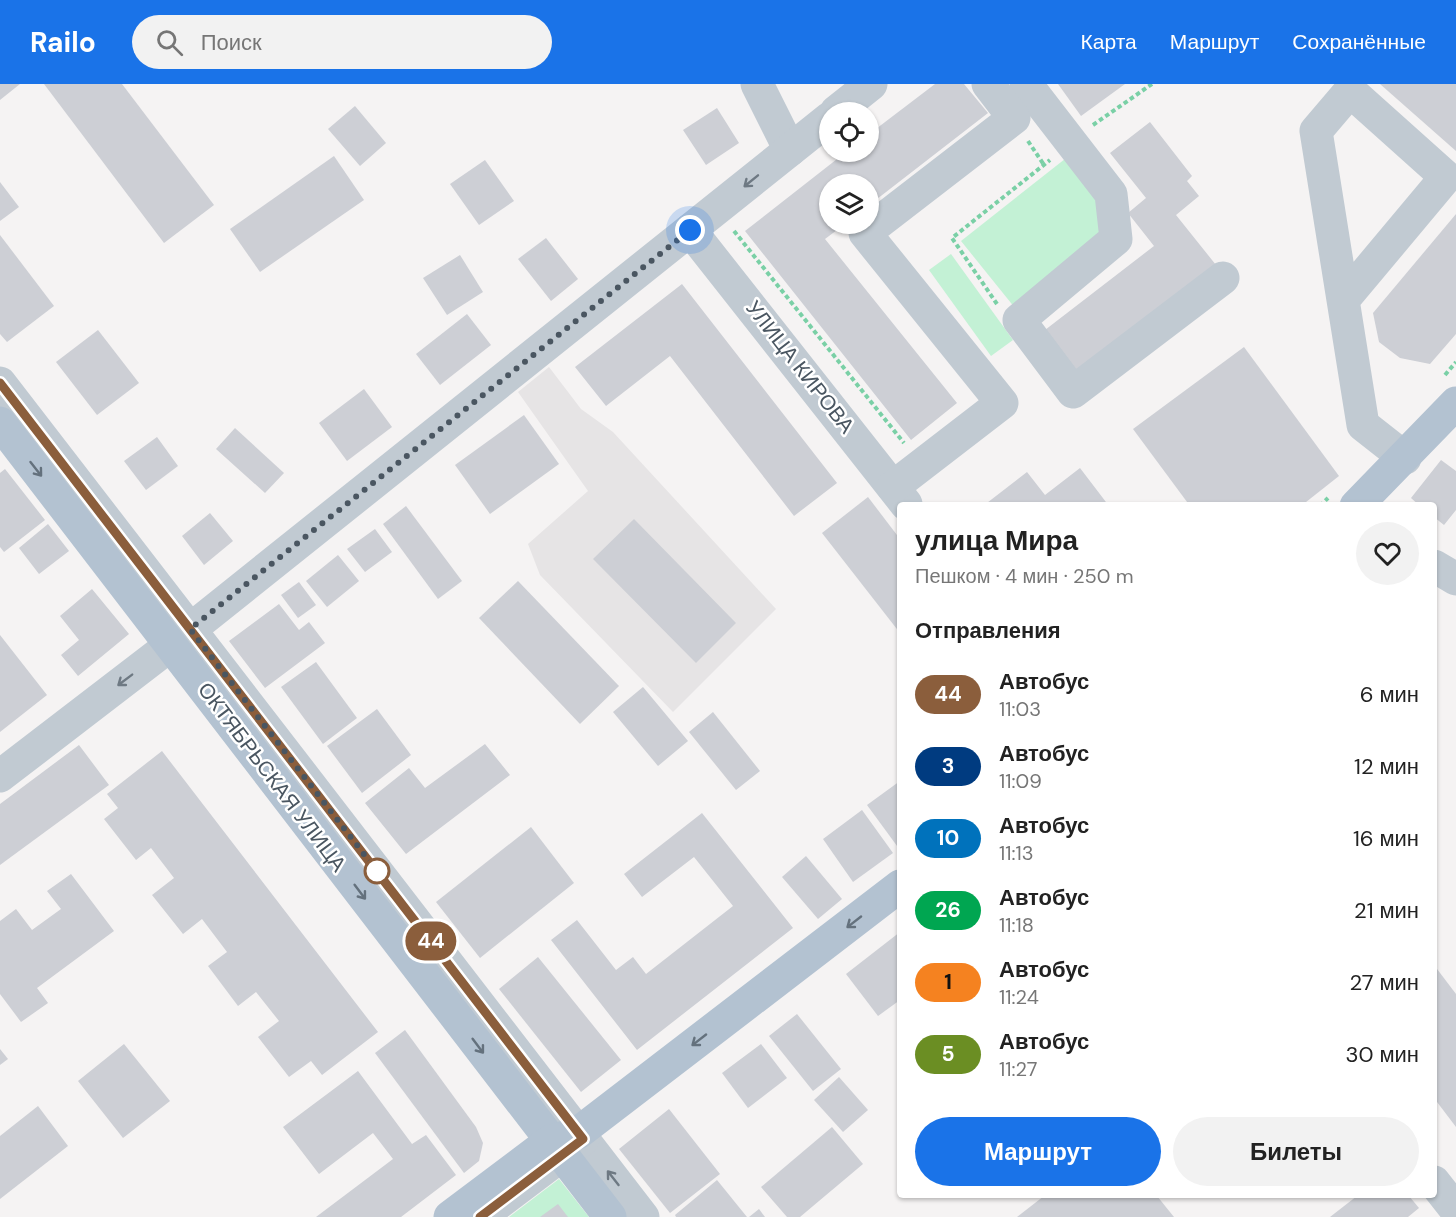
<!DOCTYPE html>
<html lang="ru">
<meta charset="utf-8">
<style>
:root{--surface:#fff;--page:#f2f2f2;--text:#222;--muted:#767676;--accent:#1a73e8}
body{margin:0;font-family:"DM Sans",sans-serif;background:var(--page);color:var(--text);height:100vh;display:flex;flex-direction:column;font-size:22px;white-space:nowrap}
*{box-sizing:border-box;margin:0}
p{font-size:20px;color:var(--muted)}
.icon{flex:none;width:33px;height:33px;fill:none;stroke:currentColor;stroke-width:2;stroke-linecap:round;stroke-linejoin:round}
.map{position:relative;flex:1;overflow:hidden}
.sheet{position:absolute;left:897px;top:418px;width:540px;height:696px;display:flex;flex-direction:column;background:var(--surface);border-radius:6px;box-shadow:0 2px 4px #0004}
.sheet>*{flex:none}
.badge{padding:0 12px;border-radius:20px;font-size:21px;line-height:39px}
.buttons{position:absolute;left:819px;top:18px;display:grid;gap:12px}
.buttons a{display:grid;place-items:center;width:60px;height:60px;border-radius:50%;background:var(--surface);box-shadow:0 2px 4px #0004;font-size:30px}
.you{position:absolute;width:30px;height:30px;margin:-15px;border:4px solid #fff;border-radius:50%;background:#1a73e8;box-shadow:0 0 0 9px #1a73e833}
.map>.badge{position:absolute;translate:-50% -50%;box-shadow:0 0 0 3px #fff}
h2{padding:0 18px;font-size:22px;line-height:54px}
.round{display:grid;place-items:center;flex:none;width:63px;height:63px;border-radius:32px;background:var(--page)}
.overview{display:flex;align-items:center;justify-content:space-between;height:102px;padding:0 18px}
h1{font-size:28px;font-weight:700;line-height:45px}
.action{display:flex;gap:12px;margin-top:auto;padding:12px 18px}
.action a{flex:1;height:69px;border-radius:36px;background:var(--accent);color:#fff;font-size:24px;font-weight:700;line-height:69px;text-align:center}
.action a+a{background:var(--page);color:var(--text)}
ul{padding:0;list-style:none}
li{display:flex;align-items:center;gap:18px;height:72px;padding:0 18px}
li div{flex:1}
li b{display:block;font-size:22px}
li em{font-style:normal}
li .badge{min-width:66px;font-weight:700;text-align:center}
header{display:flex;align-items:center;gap:36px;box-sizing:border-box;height:84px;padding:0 30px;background:var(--accent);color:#fff}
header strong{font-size:28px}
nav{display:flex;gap:33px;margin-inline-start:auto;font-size:21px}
.search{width:420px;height:54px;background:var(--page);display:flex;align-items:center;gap:15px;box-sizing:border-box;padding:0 21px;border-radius:33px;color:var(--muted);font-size:22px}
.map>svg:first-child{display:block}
.education{fill:#e6e4e5}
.green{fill:#c3f1d5}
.building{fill:#cdcfd5}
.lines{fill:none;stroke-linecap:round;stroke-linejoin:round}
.path{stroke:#7ad0a6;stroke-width:4;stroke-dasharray:4.5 3;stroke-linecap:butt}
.minor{stroke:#c1cad2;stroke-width:33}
.major{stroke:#b3c2d1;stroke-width:33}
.oneway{stroke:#6e7983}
.oneway2{stroke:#64717d}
.line-casing{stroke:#fff;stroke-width:14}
.line{stroke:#8b5e3c;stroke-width:9}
.walk{stroke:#4a5661;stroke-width:6;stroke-dasharray:0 10.8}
.stop-dot{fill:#fff;stroke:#8b5e3c;stroke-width:3}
.labels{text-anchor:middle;stroke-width:5;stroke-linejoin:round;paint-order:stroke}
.street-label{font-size:21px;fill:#4a5661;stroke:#fff}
</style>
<header>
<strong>Railo</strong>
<div class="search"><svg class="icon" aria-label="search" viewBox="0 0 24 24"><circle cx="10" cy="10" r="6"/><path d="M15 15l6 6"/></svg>Поиск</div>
<nav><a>Карта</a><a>Маршрут</a><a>Сохранённые</a></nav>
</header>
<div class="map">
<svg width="1456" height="1133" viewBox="0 0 1456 1133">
<rect width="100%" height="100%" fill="#f5f3f3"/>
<path class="education" d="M 549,283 L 581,325 L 613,348 L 776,525 L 673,628 L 540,491 L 528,460 L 588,407 L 518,308 Z"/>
<g class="green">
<path d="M 1070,71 L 1102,113 L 1105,151 L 1015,224 L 961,157 Z"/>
<path d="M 951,170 L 1013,256 L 991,272 L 929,186 Z"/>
<path d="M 559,1095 L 589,1133 L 509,1133 Z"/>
</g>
<g class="building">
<path d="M 0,0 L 20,0 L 0,16 Z"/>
<path d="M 44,0 L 122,0 L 214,121 L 164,159 Z"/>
<path d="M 935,0 L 964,0 L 988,29 L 868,122 L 868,100 L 830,100 L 830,140 L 845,140 L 825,155 L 957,319 L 911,356 L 745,147 L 846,68 L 868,68 L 868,51 Z"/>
<path d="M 1058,0 L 1125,0 L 1081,32 Z"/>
<path d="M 1380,0 L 1456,0 L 1456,67 Z"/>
<path d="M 355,22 L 386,59 L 360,82 L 328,45 Z"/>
<path d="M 717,24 L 739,59 L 706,81 L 683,46 Z"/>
<path d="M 1150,38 L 1192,92 L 1187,97 L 1199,112 L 1176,131 L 1216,181 L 1078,289 L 1045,246 L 1154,162 L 1128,129 L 1146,114 L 1110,69 Z"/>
<path d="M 334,72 L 364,116 L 260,188 L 230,145 Z"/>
<path d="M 485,76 L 514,117 L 479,141 L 450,100 Z"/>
<path d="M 0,98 L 19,123 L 0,137 Z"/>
<path d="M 1456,130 L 1456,250 L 1430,280 L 1400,274 L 1379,258 L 1373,229 Z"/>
<path d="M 0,151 L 54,222 L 7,258 L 0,250 Z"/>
<path d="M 546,154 L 578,195 L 551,217 L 518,175 Z"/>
<path d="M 460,171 L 483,208 L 447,231 L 423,194 Z"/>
<path d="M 682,200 L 837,399 L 794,432 L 670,272 L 606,322 L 575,283 Z"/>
<path d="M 467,230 L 491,261 L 440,301 L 416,270 Z"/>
<path d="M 98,246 L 139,299 L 97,331 L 56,278 Z"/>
<path d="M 1244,263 L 1339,392 L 1301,422 L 1190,422 L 1133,345 Z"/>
<path d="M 364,305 L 392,343 L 347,377 L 319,339 Z"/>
<path d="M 524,331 L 559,380 L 490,430 L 455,381 Z"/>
<path d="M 235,344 L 284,389 L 265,409 L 216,365 Z"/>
<path d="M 157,353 L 178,382 L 146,406 L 124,377 Z"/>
<path d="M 1441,376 L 1456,387 L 1456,426 L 1444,441 L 1434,433 L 1434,422 L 1420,422 L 1411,414 Z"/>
<path d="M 1080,384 L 1109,422 L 983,422 L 1027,388 L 1045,411 Z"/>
<path d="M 5,385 L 45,436 L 4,468 L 0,463 L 0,389 Z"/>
<path d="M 868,413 L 900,455 L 900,549 L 822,449 Z"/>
<path d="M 406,422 L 462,497 L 438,515 L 383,440 Z"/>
<path d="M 210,429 L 233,457 L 204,481 L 182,452 Z"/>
<path d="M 634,435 L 736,539 L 696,579 L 593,475 Z"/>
<path d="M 48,440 L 69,467 L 39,490 L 19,464 Z"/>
<path d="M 375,445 L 392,468 L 365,488 L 347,465 Z"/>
<path d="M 338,471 L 359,497 L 327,523 L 306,497 Z"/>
<path d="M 518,497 L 619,602 L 580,640 L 479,534 Z"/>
<path d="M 299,498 L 316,521 L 298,534 L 281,511 Z"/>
<path d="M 92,505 L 129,550 L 78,592 L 61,571 L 79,556 L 60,532 Z"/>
<path d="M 279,520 L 299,546 L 309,538 L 325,559 L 265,604 L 229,557 Z"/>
<path d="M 0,551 L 47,611 L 0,648 Z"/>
<path d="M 316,578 L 357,634 L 323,660 L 281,603 Z"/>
<path d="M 643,603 L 688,657 L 658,682 L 613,628 Z"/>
<path d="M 377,625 L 411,671 L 362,709 L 327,662 Z"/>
<path d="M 713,628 L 760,687 L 736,706 L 689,648 Z"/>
<path d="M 485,660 L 510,691 L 406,770 L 365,719 L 409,684 L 425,704 Z"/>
<path d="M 79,661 L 109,701 L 0,781 L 0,720 Z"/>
<path d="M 162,667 L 378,948 L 322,991 L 311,977 L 289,993 L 258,953 L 279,937 L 256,908 L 238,922 L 208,882 L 227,868 L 202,835 L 183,850 L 152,811 L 174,794 L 151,764 L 136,776 L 104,735 L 118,724 L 107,710 Z"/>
<path d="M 900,697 L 900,766 L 867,721 Z"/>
<path d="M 862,726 L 893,769 L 853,798 L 823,755 Z"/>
<path d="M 702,729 L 793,844 L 637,966 L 551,856 L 577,836 L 616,886 L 633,873 L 646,890 L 733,822 L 694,773 L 642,813 L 624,790 Z"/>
<path d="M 531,743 L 574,799 L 480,874 L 436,818 Z"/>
<path d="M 806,772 L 842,815 L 818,835 L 782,793 Z"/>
<path d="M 71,790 L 114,847 L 37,904 L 48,919 L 21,938 L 0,910 L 0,837 L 16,825 L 32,846 L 61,825 L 47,807 Z"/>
<path d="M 900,848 L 900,916 L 878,932 L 846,890 Z"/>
<path d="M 538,873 L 621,976 L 581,1008 L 499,905 Z"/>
<path d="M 1434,881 L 1456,910 L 1456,1043 L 1434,1014 Z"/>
<path d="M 797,930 L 841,985 L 813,1007 L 769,952 Z"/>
<path d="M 405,946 L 476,1043 L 483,1059 L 479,1077 L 464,1089 L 375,969 Z"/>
<path d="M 124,960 L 170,1017 L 123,1054 L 78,997 Z"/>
<path d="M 761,960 L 787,994 L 748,1024 L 722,989 Z"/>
<path d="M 0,965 L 8,975 L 0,981 Z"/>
<path d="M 358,987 L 412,1060 L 426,1051 L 456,1091 L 401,1133 L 316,1133 L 393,1075 L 373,1049 L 319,1090 L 283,1043 Z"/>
<path d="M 839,993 L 868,1026 L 843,1048 L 814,1016 Z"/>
<path d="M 38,1022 L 68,1062 L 0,1115 L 0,1052 Z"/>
<path d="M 669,1025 L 720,1090 L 670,1129 L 619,1065 Z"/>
<path d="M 832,1043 L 863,1080 L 800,1133 L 787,1133 L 761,1103 Z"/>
<path d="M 717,1096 L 747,1133 L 676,1133 L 675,1131 Z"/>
<path d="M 1044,1112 L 1157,1112 L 1174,1133 L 1017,1133 Z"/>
<path d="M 1357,1112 L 1409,1112 L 1419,1124 L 1408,1133 L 1330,1133 Z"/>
<path d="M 558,1120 L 568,1133 L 540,1133 Z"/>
<path d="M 759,1125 L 765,1133 L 749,1133 Z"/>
</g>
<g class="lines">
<g class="path">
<path d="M 1093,41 L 1152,0"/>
<path d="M 1028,57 L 1044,81"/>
<path d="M 734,147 L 904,359"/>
<path d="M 997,220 L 952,154 L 1050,76"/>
<path d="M 1445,291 L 1456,278"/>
<path d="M 1320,422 L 1328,414"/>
</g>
<g class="minor">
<path d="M 757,0 L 790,66"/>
<path d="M 1026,0 L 1111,110 L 1116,155 L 1019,236 L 1073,308 L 1223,194"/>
<path d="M 836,28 L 871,0"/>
<path d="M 690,146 L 906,420"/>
<path d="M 1344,215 L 1446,93 L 1350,7 L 1316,47 L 1363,341 L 1405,374"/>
<path d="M 0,299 L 643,1133"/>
<path d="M 893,403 L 1002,319 L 865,149 L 1014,34 L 988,0"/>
<path d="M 1434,482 L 1456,495"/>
<path d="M 0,692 L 172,560 L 830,34"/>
<path d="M 1434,1098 L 1456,1126"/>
<path d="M 480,1133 L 583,1055"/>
</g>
<g class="major">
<path d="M 0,339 L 610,1133"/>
<path d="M 1356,422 L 1456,319"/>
<path d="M 450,1133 L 551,1057 L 578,1049 L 900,802"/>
</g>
</g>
<defs><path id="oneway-shaft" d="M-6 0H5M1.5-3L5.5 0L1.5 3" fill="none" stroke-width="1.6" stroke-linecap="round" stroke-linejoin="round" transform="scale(1.5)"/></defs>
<g class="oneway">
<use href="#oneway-shaft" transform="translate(751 97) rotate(141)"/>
<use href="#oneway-shaft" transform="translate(125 596) rotate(143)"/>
<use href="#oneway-shaft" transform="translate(613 1094) rotate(-128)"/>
</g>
<g class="oneway2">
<use href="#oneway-shaft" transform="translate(36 385) rotate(52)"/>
<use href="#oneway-shaft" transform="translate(360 808) rotate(53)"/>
<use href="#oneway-shaft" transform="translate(854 838) rotate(142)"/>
<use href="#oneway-shaft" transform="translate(699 956) rotate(142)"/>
<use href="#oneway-shaft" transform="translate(478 962) rotate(53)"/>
</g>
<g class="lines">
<g class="line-casing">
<path id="line" d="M 0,299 L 583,1055 L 480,1133"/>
</g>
<use href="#line" class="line"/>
<path class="walk" d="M 377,787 L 190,545 L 690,146"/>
</g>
<circle class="stop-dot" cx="377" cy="787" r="12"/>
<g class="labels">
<g class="street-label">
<text transform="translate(800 283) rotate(52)" y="7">УЛИЦА КИРОВА</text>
<text transform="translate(272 693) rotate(53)" y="7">ОКТЯБРЬСКАЯ УЛИЦА</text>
</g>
</g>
</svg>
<div class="buttons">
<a><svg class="icon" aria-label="locate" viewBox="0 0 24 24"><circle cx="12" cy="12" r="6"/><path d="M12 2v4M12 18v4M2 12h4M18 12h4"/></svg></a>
<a><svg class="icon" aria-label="layers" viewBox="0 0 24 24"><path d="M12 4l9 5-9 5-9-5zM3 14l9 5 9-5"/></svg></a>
</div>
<div class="you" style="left:690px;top:146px"></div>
<b class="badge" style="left:431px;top:857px;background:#8b5e3c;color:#fff">44</b>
<section class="sheet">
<div class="overview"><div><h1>улица Мира</h1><p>Пешком · 4 мин · 250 m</p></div><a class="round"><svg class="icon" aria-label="heart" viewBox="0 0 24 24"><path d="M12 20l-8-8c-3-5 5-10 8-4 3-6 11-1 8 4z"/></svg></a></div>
<h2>Отправления</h2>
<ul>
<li><span class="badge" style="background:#8b5e3c;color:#fff">44</span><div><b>Автобус</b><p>11:03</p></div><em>6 мин</em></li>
<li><span class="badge" style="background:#003b80;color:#fff">3</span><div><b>Автобус</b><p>11:09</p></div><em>12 мин</em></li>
<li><span class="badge" style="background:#0072bc;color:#fff">10</span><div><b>Автобус</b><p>11:13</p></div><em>16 мин</em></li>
<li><span class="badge" style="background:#00a651;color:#fff">26</span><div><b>Автобус</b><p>11:18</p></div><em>21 мин</em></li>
<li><span class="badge" style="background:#f58220;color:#111">1</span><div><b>Автобус</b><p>11:24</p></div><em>27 мин</em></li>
<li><span class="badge" style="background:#6b8e23;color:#fff">5</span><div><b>Автобус</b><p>11:27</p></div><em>30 мин</em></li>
</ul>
<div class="action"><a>Маршрут</a><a>Билеты</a></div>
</section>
</div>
